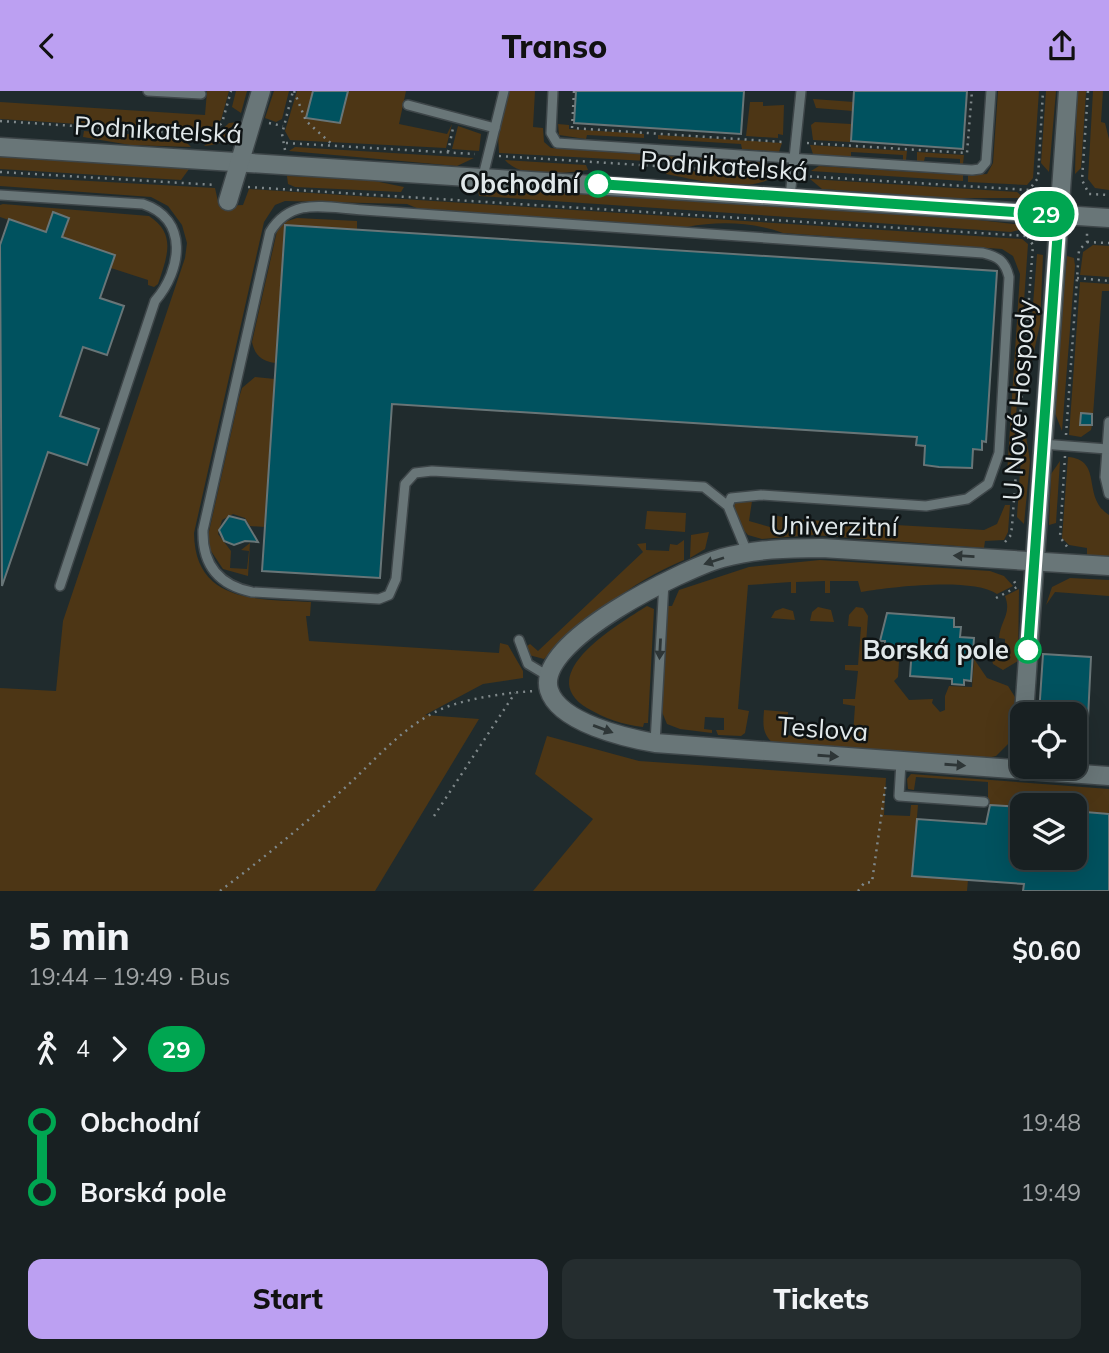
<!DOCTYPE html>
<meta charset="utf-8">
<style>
:root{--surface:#182022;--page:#252d2f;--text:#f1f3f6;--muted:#9fa3a5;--line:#363e40;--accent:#bca0f2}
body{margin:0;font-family:Mulish,sans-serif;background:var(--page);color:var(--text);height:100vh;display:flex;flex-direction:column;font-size:26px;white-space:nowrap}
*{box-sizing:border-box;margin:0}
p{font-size:23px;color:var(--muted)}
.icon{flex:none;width:38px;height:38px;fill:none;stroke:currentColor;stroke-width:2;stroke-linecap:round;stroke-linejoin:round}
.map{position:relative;height:800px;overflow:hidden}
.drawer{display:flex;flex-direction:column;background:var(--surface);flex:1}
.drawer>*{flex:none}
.badge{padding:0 14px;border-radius:23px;font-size:24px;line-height:46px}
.controls{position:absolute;left:1010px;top:611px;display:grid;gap:14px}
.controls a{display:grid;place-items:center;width:77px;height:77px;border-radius:14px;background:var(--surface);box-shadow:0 7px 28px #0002,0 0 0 2px var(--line);font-size:35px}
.map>.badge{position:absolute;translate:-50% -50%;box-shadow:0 0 0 4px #fff}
.legs{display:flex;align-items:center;gap:10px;height:77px;padding:0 28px;font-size:23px}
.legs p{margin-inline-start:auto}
.head{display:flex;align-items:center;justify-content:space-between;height:119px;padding:0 28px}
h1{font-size:38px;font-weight:800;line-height:52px}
.cta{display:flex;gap:14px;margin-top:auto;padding:14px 28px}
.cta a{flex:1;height:80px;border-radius:14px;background:var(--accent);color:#111;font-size:28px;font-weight:800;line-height:80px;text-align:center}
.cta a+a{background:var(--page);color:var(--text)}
ul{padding:0 28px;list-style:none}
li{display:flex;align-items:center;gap:24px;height:70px;font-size:26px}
li i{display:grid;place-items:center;width:10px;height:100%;margin:0 9px;background:currentColor}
li i::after{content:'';width:18px;height:18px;margin:-9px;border:5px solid;border-radius:50%;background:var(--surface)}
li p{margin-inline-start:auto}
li:first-child i{background:linear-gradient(#0000 50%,currentColor 0)}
li:last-child i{background:linear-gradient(currentColor 50%,#0000 0)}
header{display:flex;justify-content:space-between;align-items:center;height:91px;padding:0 28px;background:var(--accent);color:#111;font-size:32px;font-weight:800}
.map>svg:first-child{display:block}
.green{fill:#4d3615}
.building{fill:#00525f;stroke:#687577;stroke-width:2}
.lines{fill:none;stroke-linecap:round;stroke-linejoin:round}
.lane-casing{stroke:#3e4649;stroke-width:12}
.street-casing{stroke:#3e4649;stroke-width:21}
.path{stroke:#7f888a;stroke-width:2.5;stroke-dasharray:2 5;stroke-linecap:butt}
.lane{stroke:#697678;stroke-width:9}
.street{stroke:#697678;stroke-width:18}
.oneway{fill:#2e3637}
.line-1-casing{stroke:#fff;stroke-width:16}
.line-1{stroke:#00a651;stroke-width:10}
.stop-1-dot{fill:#fff;stroke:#00a651;stroke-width:3.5}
.labels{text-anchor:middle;stroke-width:5;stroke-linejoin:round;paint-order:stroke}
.street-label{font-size:26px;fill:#e1e8ea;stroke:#0e1314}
.stop-label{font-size:26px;font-weight:bold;fill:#e1e8ea;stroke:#0e1314;text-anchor:end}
</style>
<header><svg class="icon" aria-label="back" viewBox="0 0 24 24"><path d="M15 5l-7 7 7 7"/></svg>Transo<svg class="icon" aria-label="share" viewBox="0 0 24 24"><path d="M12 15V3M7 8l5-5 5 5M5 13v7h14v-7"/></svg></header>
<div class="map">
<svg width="1109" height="800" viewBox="0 0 1109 800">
<rect width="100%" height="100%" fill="#202b2d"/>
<g class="green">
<path d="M 207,0 L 229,0 L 221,29 L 205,41 L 0,28 L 0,11 L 205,24 Z"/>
<path d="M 236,0 L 247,0 L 241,22 L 232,16 Z"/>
<path d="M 274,0 L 289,0 L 282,28 L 276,31 L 265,27 Z"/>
<path d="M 297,0 L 313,0 L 306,27 L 340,32 L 348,0 L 406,0 L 399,33 L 447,43 L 452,33 L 446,57 L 290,49 L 285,40 Z"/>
<path d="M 509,0 L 535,0 L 533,36 L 543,37 L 544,51 L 551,57 L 647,63 L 647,70 L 499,62 L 498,44 Z"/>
<path d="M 998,0 L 1039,0 L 1033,87 L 1027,94 L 968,91 L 968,84 L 987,83 L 993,72 Z"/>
<path d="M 1046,0 L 1056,0 L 1049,81 L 1041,72 Z"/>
<path d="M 1077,0 L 1086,0 L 1081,77 L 1075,83 Z"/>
<path d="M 1093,0 L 1103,0 L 1101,31 L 1105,32 L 1109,48 L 1109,99 L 1095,97 L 1088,88 Z"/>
<path d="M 813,8 L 854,11 L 853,20 L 816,17 Z"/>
<path d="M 750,11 L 763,11 L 763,15 L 784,14 L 783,44 L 778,43 L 778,47 L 746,45 Z"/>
<path d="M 239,31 C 232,47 222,54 204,55 L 229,32 Z"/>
<path d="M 815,31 L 851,33 L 850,51 L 813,49 L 811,34 Z"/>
<path d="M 558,33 L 569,34 L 569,38 L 644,43 L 644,47 L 587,44 L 586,48 L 559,44 Z"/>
<path d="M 458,35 L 481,43 L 479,60 L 452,58 Z"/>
<path d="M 84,40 L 182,47 L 191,56 L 130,54 L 83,46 Z"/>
<path d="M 658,44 L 782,52 L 779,61 L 742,58 L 741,53 L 658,48 Z"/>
<path d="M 810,54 L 907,60 L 906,69 L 903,69 L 903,64 L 851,61 L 851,66 L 813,63 Z"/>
<path d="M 295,56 L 474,67 L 457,75 L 289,60 Z"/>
<path d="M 917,61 L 964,64 L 963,73 L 960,73 L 960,68 L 925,66 L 924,70 L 917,70 Z"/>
<path d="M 0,64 L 188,77 L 189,78 L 181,89 L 0,78 Z"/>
<path d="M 653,64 L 764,71 L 773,78 L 652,70 Z"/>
<path d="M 505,69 L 586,74 L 588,79 C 565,82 522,89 505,69 Z"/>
<path d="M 819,75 L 963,84 L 963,90 L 811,80 Z"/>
<path d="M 668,79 L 774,85 C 751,104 694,88 666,83 Z"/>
<path d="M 0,85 L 215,97 L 219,115 L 243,114 L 249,98 L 1022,148 L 1028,153 L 1012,383 L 1007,383 L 1020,183 L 1013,165 L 1002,158 L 783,142 C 753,131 718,130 687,136 L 419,118 L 407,113 L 285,110 L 275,114 L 264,131 L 194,442 C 195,513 259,508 311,511 L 310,525 L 306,525 L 309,550 L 499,562 L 500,552 L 508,554 L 523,580 L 523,587 L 483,593 L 425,624 L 479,628 L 375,800 L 0,800 L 0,597 L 56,600 L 63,530 L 185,167 L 187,152 L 182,134 L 168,115 L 151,106 L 0,95 Z"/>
<path d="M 287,85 L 360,87 L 404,96 L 401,101 L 295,96 L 288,93 Z"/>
<path d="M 810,88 L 1017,101 L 1024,107 L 949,107 L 822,98 Z"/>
<path d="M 496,96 L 943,125 L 1023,134 L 1019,139 L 1011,141 L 479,105 L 478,99 Z"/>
<path d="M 3,113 L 149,125 C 177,143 167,166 158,193 L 154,196 L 148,194 L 148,189 L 111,177 L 114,164 L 0,126 L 0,114 Z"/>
<path d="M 297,127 L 357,130 L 357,139 L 285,134 L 276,272 C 262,270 255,265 252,251 L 277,140 L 281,132 Z"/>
<path d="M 1093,154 L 1109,155 L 1109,186 L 1080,184 L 1083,161 Z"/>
<path d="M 1037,163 L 1043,164 L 1040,233 L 1030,279 L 1028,277 Z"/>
<path d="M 1067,165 L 1074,167 L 1075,175 L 1062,340 L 1053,317 Z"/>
<path d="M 1080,191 L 1109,193 L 1109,200 L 1102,200 L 1093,324 L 1081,322 L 1080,333 L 1092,334 L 1091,339 L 1081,346 L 1069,344 Z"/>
<path d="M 255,286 L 275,288 L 265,436 L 250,435 L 245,427 L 233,423 L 222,429 L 218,443 L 231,460 L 230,477 L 247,478 L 249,460 L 241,459 L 250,452 L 248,485 L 223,478 L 209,457 L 208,445 L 239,307 L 242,297 Z"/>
<path d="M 1026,345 L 1030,370 L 1024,433 L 1017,426 L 1022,350 Z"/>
<path d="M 1068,366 C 1104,369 1081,406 1109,424 L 1109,466 L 1087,464 L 1087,457 L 1069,454 L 1062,447 Z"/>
<path d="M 1060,370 L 1056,432 L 1049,434 L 1051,383 Z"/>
<path d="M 750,407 L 752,410 L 749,430 L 770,436 L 774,424 L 790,428 L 984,439 L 997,433 L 1005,414 L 1010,414 L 1008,441 L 1004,449 L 985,450 L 984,457 L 813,444 L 762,448 L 748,444 L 739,434 L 733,410 Z"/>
<path d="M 647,420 L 686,422 L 685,441 L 645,438 Z"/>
<path d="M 709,441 L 705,458 L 690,467 L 691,444 Z"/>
<path d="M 684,449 L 684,469 C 629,492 587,528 544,568 L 529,564 L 527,555 L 530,553 L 538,560 L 643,461 L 637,453 L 646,452 L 646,459 L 669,460 L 670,453 L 677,454 Z"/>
<path d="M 820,469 L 990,480 L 1004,485 L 1013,495 L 997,503 C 972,486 891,496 861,501 L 858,490 L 830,490 L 830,502 L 825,502 L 825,490 L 796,491 L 796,502 L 791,502 L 791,491 L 748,494 L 738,618 L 749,620 L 745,642 L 741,645 L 718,644 L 716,639 L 724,639 L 724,627 L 705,626 L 704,638 L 712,639 L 712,642 L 680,638 L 667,633 L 662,621 L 668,515 L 672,515 L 679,499 L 749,476 Z"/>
<path d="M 1070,487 L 1109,489 L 1109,505 L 1055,501 L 1046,514 L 1052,496 Z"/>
<path d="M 1019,498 L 1018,570 L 1003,579 L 993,573 L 991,565 L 1005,565 L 1005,548 L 999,547 C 1000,530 1012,523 1005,505 Z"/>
<path d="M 647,515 L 654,518 L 648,632 L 644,632 L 643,636 C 623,634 604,627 587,617 C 532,583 619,533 647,515 Z"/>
<path d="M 818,516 L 831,519 L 834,531 L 810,530 L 812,521 Z"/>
<path d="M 856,516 L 863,517 L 868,525 L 865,567 L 899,570 L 898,586 L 894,590 L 909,609 L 933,608 L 932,612 L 940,621 L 945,619 L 945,605 L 949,595 L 972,596 L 974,568 L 987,587 L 1008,595 L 1015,606 L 1011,650 L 996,665 L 983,668 L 774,653 C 762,643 763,634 764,619 L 788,621 L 787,644 L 801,646 L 802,639 L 826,641 L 826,648 L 840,649 L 840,642 L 853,643 L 855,615 L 843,613 L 843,608 L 855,608 L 858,580 L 845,579 L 845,574 L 858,574 L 861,536 L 848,535 L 849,524 Z"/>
<path d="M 783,517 L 793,520 L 795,529 L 771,527 L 775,520 Z"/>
<path d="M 547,645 L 639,670 L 886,687 L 884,724 L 910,725 L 911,714 L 918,714 L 912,785 L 968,789 L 967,800 L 533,800 L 593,728 L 535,683 Z"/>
<path d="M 911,683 L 1109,698 L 1109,723 L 1075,720 L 1074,714 L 988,714 L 988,691 L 916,686 L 914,699 L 908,698 L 907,688 Z"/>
</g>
<g class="building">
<path d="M 313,0 L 348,0 L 340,32 L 306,27 Z"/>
<path d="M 576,0 L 744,0 L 741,43 L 574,32 Z"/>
<path d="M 854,0 L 967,0 L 963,58 L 851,50 Z"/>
<path d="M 53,121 L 69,127 L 62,146 L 115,164 L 100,207 L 124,215 L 107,264 L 83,256 L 60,325 L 99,338 L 87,374 L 48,361 L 2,495 L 0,154 L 9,128 L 46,141 Z"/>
<path d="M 285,134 L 997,180 L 986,351 L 982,350 L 982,359 L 973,358 L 972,377 L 939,376 L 924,374 L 925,355 L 916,354 L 917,346 L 392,313 L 380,487 L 262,480 Z"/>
<path d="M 1081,322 L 1092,323 L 1092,334 L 1080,334 Z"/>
<path d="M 229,425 L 245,429 L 258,451 L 245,450 L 234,454 L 224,450 L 219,439 Z"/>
<path d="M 887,522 L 954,527 L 954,536 L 961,536 L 960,546 L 974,547 L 971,590 L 964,589 L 964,594 L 952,593 L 952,588 L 910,585 L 912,557 L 885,555 L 885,550 L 880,550 Z"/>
<path d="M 1043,563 L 1091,566 L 1086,668 L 1074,667 L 1074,623 L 1039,623 Z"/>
<path d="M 990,714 L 1022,716 L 1022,766 L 1074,766 L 1074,720 L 1109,723 L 1109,800 L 1023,800 L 1024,793 L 912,785 L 917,728 L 986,733 Z"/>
</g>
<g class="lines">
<g class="lane-casing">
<g id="lane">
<path d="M 148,0 L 201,3"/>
<path d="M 553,0 L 551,42 L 557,52 L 972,79 L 980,78 L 986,71 L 991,0"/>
<path d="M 408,14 L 495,37"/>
<path d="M 483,85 L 504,0"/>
<path d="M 0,104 L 143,113 C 189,128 182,179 155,210 L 60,495"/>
<path d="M 790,106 L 801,0"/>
<path d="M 1109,331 L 1105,386 L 1109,403"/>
<path d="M 1042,353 L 1107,358"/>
<path d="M 728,415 L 731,407 L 761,404 L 926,415 L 967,408 L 988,393 L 999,362 L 1009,186 C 1005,170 999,166 983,162 L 363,119 C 326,117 292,105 270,141 L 203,439 C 202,473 218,494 252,501 L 379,508 L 389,504 L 396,488 L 405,393 L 415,382 L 432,380 L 704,396 L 728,415 L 747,461"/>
<path d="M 519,549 L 528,573 L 548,585"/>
<path d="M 655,652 L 664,491"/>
<path d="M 901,671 L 899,705 L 984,711"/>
</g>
</g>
<g class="street-casing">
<g id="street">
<path d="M 0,56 L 1109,127"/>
<path d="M 228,110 L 261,0"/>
<path d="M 1109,475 L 822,457 C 788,457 755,458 722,467 C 684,478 534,550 549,599 C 559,632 627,647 655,652 L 1109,685"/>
<path d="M 1024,623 L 1068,0"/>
<path d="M 1021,679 L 1022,657"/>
</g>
</g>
<g class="path">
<path d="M 294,0 L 306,30 L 334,55"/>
<path d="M 574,0 L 572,37 L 783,51"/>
<path d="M 1088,0 L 1082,89 L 1089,103 L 1109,104"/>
<path d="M 0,30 L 208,44 L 222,32 L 231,0"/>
<path d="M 269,32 L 283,35"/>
<path d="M 286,52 L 475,63"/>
<path d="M 807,52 L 967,62 L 972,0"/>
<path d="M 285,59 L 282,43 L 293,0"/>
<path d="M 448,61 L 453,37"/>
<path d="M 499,65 L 782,83"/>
<path d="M 0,81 L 216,94"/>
<path d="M 803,85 L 1029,99 L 1038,87 L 1043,0"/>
<path d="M 248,96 L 1027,145"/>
<path d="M 1087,151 L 1109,152"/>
<path d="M 1077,187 L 1109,190"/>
<path d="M 1066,344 L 1079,159 L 1087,151 L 1087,141"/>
<path d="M 1065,365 L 1060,446 L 1068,457"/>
<path d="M 1005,451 L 1011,444 L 1012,435 L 1033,154 L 1027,145 L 1027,137"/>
<path d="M 996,507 L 1017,496 L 1014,490 L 1018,490"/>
<path d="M 434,725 L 515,602"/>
<path d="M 220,800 C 264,767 307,731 348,694 C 379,665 408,630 449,615 C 476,606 506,602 534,600"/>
<path d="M 858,800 L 864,792 L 872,791 L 886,691"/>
</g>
<use href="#lane" class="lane"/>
<use href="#street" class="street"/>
</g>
<defs><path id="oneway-solid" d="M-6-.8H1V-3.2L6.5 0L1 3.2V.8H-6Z" transform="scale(1.75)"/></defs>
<g class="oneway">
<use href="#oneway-solid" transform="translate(964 465) rotate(-177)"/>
<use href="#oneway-solid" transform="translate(714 470) rotate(162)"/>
<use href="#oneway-solid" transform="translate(660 558) rotate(93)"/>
<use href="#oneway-solid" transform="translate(603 638) rotate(20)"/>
<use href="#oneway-solid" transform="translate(828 665) rotate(4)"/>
<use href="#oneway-solid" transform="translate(955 674) rotate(4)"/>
</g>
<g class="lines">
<g class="line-1-casing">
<path id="line-1" d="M 598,93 L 1059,124 L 1028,559"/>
</g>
<use href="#line-1" class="line-1"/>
</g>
<g class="stop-1-dot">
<circle cx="598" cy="93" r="12"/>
<circle cx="1028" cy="559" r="12"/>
</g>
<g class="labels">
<g class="street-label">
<text transform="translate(158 39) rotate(3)" y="9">Podnikatelská</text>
<text transform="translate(724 75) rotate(4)" y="9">Podnikatelská</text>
<text transform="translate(1019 309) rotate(-86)" y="9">U Nové Hospody</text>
<text transform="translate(834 435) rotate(1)" y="9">Univerzitní</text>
<text transform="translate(823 638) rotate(4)" y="9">Teslova</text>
</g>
<g class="stop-label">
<text x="579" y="102">Obchodní</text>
<text x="1009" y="568">Borská pole</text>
</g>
</g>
</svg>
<div class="controls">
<a><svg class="icon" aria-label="locate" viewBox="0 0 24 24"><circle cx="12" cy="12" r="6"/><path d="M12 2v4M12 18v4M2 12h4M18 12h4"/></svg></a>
<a><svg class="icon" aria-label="layers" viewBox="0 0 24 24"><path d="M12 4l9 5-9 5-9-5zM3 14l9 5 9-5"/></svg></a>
</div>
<b class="badge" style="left:1046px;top:123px;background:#00a651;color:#fff">29</b>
</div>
<section class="drawer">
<div class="head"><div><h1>5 min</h1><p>19:44 – 19:49 · Bus</p></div><b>$0.60</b></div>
<div class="legs"><svg class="icon" aria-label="walk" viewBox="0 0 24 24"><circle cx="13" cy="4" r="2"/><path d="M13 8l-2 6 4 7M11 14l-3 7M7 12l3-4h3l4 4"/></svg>4<svg class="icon" aria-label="forward" viewBox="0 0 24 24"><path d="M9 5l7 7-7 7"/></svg><b class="badge" style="background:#00a651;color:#fff">29</b></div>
<ul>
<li><i style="color:#00a651"></i><b>Obchodní</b><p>19:48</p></li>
<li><i style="color:#00a651"></i><b>Borská pole</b><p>19:49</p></li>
</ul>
<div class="cta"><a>Start</a><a>Tickets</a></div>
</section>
